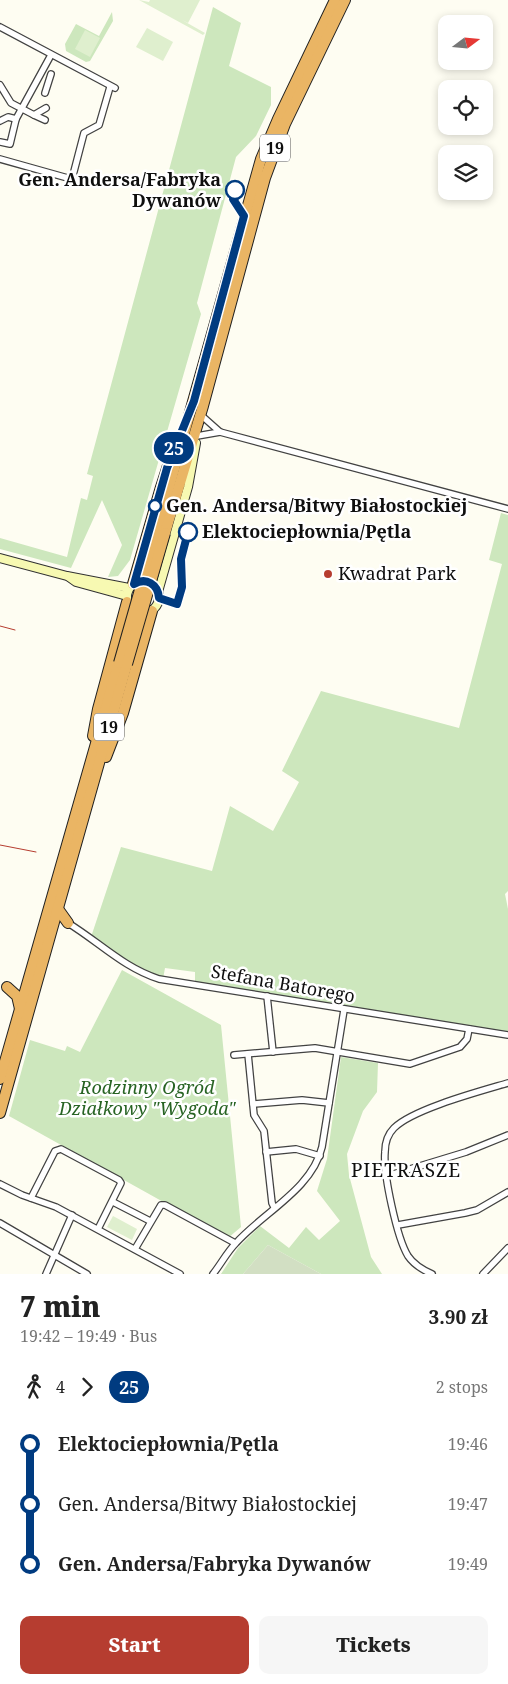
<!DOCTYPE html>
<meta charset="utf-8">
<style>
:root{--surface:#fff;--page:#f6f6f6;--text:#222;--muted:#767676;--accent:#b63d30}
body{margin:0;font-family:"Noto Serif",serif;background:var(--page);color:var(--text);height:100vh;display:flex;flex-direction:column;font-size:19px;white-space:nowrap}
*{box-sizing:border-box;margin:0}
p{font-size:16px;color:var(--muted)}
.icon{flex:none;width:28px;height:28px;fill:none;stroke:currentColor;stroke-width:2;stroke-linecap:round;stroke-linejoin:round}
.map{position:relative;height:1274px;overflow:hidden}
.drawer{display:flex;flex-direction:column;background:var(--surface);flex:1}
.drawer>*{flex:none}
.badge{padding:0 10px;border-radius:16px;font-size:18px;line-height:32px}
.needle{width:32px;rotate:74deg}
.controls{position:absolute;left:438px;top:15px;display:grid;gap:10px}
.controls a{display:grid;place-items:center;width:55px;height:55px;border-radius:10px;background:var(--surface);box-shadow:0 2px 8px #0003;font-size:25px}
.map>.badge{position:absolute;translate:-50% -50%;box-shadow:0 0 0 2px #fff}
.legs{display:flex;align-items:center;gap:8px;height:55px;padding:0 20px;font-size:16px}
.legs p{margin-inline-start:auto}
.overview{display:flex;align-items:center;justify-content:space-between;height:85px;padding:0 20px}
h1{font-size:28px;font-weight:800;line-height:38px}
.primary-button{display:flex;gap:10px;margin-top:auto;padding:10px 20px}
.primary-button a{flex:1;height:58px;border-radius:10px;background:var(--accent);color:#fff;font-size:20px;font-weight:800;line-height:58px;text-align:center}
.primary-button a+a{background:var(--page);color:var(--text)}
ul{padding:0 20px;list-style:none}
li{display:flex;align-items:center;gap:18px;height:60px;font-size:19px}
li i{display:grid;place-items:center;width:8px;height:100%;margin:0 6px;background:currentColor}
li i::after{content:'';width:12px;height:12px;margin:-6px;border:4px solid;border-radius:50%;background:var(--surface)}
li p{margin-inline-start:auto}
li:first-child i{background:linear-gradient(#0000 50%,currentColor 0)}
li:last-child i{background:linear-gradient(currentColor 50%,#0000 0)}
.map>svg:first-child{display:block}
.green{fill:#cde7bd}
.cemetery{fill:#d2dfc3}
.pitch{fill:#dfefce}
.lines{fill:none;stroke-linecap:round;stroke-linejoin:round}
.street-casing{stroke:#424242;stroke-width:8}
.secondary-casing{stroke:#313131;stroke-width:10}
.highway-casing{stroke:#202020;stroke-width:12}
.street{stroke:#fff;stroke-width:5.5}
.secondary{stroke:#f7f9b2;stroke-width:8}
.highway{stroke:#eab564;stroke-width:10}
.rail{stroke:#b63d30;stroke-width:1}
.highway-bridge-casing{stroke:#202020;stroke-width:12;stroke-linecap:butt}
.highway-bridge{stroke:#eab564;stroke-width:10}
.line-1-casing{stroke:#fff;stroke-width:11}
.line-1{stroke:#003b80;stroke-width:8}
.stop-1-dot{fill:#fff;stroke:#003b80;stroke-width:2.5}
.poi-dot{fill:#b63d30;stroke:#fff;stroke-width:2}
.labels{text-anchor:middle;stroke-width:5;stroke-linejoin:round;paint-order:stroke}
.shield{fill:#fff;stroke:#575757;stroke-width:1}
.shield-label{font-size:16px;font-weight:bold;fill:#0f0f0f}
.stop-label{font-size:18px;font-weight:bold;fill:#0f0f0f;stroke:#fff;text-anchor:start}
.poi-label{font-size:18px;fill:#0f0f0f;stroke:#fff;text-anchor:start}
.street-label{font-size:18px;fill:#0f0f0f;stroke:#fff}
.park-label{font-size:18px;font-style:italic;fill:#276323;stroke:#fff}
.neighbourhood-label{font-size:19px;letter-spacing:1px;fill:#0f0f0f;stroke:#fff}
</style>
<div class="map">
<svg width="508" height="1274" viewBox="0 0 508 1274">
<rect width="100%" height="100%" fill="#fefdf2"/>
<g class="green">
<path d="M 213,7 L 241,23 L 229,66 L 271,87 L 271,105 L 256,136 L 236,157 L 197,303 L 201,314 L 130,560 L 118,576 L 108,577 L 122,545 L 102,500 L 71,568 L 0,549 L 0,538 L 67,557 L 81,498 L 87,500 L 93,476 L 87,474 Z"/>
<path d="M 112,12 L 113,21 L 90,61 L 86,62 L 66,51 L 65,44 L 76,24 L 99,36 Z"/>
<path d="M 501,513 L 508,515 L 508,891 L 505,894 L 508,909 L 508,1035 L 195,984 L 195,972 L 165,968 L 163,979 L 148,975 L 91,937 L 121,847 L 212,871 L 230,806 L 273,831 L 299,782 L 282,771 L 321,691 L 459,728 L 502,564 L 489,560 Z"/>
<path d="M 122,970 L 221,1025 L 241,1227 L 228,1238 L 9,1116 L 30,1040 L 65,1051 L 67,1046 L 80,1052 Z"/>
<path d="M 341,1057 L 378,1063 L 377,1092 L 363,1111 L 347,1154 L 349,1175 L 371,1257 L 382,1274 L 321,1274 L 268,1245 L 243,1274 L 221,1274 L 238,1248 L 260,1226 L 289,1248 L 306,1227 L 319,1240 L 340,1221 L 317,1191 L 327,1159 Z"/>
</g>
<path class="cemetery" d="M 268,1245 L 321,1274 L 243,1274 Z"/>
<g class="pitch">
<path d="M 139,0 L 149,2 L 150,0 L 200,0 L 188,23 L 182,20 L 205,33 L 203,35 Z"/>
<path d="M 147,28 L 173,42 L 163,61 L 136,47 Z"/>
<path d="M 85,30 L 100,38 L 90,57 L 75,49 Z"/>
<path d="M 113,1216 L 137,1229 L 132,1240 L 107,1227 Z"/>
</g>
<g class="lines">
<g class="street-casing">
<g id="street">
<path d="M 0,27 L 115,88"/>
<path d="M 0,85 L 11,103 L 34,115 L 46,108"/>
<path d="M 45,93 L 51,74"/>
<path d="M 34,115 L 45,120"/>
<path d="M 0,121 L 8,117 L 16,119"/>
<path d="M 0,142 L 10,144 L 16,119 L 51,55"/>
<path d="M 0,159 L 89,184"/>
<path d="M 72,179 L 84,133 L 99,125 L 110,87"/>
<path d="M 202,416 L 220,432 L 508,509"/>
<path d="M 197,436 L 220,432"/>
<path d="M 68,923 C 99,942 124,968 159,979 L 508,1035"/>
<path d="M 267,996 L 273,1052"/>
<path d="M 248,1054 L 254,1115 L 264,1131 L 272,1203 L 274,1207"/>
<path d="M 234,1055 L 315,1048 L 410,1064 L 460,1047 L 467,1039 L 469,1029"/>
<path d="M 253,1104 L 302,1100 L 329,1103"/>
<path d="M 266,1152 L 296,1149 L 320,1156"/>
<path d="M 387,1176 L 466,1152 L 508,1135"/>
<path d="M 0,1184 L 22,1195 L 56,1207 L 180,1274"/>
<path d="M 31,1198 L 55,1151 L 61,1149 L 119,1180 L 121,1183 L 98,1229"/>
<path d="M 113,1202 L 150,1221"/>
<path d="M 0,1223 L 87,1274"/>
<path d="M 398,1225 L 465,1213 L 477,1210 L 508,1192"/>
<path d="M 135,1249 L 161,1205 L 165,1205 L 235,1243"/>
<path d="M 46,1274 L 72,1215"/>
<path d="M 213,1274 C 221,1264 227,1252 236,1243 C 264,1212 312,1189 322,1147 L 344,1010"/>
<path d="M 432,1274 C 423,1270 414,1265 408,1256 C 397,1238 383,1174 385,1152 C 385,1143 388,1134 394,1128 C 413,1109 481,1091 508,1083"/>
<path d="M 483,1274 L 508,1248"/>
</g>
</g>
<g class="secondary-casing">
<g id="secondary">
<path d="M 0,558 L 67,576 L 129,588"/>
<path d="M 69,577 L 76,582 L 127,596"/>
<circle cx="143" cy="597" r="16"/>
<path d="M 158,592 L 188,487 L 196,443"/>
</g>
</g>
<g class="highway-casing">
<g id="highway">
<path d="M 157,530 L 261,159 L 278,119 L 335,0"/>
<path d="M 165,533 L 203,406 L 265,178 L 285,124 L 345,0"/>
<path d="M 133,584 L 161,487 L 177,438"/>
<path d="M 93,736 L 98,709 L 127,602"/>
<path d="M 106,757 L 123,713 L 152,611"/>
<path d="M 58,909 L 68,923"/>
<path d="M 7,987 L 17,996 L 20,1009"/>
<path d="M 0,1079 L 119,663"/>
<path d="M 0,1113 L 127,664"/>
</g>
</g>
<use href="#street" class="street"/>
<use href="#secondary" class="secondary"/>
<use href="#highway" class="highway"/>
<g class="rail">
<path d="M 0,626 L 15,630"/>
<path d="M 0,845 L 36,852"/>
</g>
<g class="highway-bridge-casing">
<g id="highway-bridge">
<path d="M 119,663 L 157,530"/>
<path d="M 127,664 L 165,533"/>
</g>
</g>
<use href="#highway-bridge" class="highway-bridge"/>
</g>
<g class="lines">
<g class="line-1-casing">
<path id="line-1" d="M 188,532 L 181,559 L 182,587 L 177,604 L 159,598 C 158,584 146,577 134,584 L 167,468 L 194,401 L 244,216 L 233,199 L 235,190"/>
</g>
<use href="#line-1" class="line-1"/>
</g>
<g class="stop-1-dot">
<circle cx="235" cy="190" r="9"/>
<circle cx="155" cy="506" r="6"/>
<circle cx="188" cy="532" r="9"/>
</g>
<circle class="poi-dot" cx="328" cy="574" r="5"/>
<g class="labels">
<g class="shield">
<rect x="260" y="134.5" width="30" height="27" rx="4"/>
<rect x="94" y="713.5" width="30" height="27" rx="4"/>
</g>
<g class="shield-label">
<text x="275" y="154">19</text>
<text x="109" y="733">19</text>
</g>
<g class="stop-label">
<text x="221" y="186" text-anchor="end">Gen. Andersa/Fabryka<tspan x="221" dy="21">Dywanów</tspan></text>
<text x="166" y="512">Gen. Andersa/Bitwy Białostockiej</text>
<text x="202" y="538">Elektociepłownia/Pętla</text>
</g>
<g class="poi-label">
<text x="338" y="580">Kwadrat Park</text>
</g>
<g class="street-label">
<text transform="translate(283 984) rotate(10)" y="6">Stefana Batorego</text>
</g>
<g class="park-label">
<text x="147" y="1094">Rodzinny Ogród<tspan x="147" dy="21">Działkowy "Wygoda"</tspan></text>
</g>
<g class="neighbourhood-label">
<text x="406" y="1177">PIETRASZE</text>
</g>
</g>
</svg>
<div class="controls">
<a><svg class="needle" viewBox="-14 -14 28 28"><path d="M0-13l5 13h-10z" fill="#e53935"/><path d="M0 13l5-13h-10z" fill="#767676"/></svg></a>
<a><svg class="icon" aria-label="locate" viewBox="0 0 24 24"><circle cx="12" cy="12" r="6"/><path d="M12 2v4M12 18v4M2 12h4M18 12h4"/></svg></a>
<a><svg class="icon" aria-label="layers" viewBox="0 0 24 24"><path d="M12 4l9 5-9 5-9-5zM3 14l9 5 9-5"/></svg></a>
</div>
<b class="badge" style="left:174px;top:448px;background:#003b80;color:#fff">25</b>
</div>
<section class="drawer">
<div class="overview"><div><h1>7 min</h1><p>19:42 – 19:49 · Bus</p></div><b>3.90 zł</b></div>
<div class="legs"><svg class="icon" aria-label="walk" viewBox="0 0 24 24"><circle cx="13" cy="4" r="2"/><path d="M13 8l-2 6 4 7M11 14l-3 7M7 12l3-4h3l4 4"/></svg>4<svg class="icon" aria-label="forward" viewBox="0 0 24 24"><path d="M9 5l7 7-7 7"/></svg><b class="badge" style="background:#003b80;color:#fff">25</b><p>2 stops</p></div>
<ul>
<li><i style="color:#003b80"></i><b>Elektociepłownia/Pętla</b><p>19:46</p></li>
<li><i style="color:#003b80"></i><span>Gen. Andersa/Bitwy Białostockiej</span><p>19:47</p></li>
<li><i style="color:#003b80"></i><b>Gen. Andersa/Fabryka Dywanów</b><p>19:49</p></li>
</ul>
<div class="primary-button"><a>Start</a><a>Tickets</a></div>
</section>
